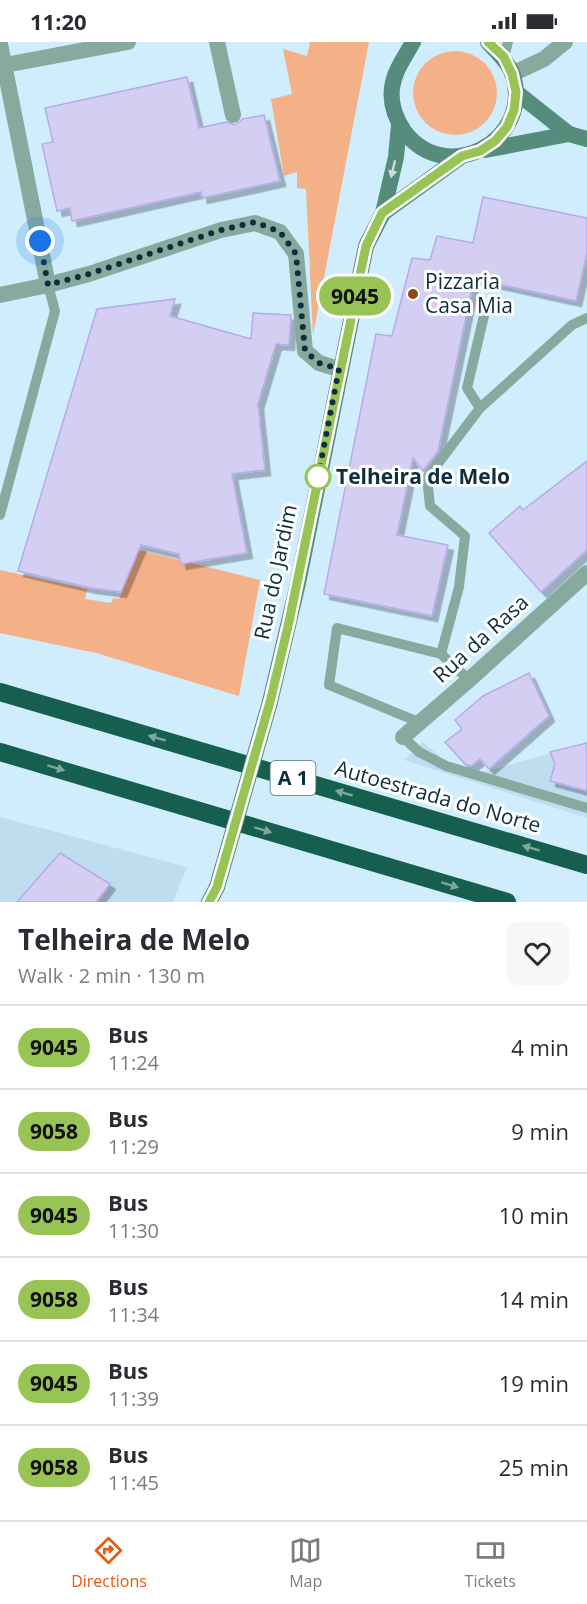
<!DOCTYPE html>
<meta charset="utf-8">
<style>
:root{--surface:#fff;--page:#f7f7f7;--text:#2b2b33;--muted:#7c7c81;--line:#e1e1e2;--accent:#ea580c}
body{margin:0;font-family:"Open Sans",sans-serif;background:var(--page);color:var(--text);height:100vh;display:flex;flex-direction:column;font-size:22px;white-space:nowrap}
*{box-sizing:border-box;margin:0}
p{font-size:20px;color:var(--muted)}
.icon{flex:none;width:33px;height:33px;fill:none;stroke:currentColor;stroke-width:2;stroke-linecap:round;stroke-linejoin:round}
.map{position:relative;height:860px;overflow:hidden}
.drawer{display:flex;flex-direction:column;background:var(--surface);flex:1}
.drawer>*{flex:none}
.badge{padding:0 12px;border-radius:20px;font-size:21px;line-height:39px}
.you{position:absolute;width:30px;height:30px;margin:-15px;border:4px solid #fff;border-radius:50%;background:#1a73e8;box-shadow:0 0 0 9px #1a73e833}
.map>.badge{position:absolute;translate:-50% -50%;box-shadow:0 0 0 3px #fff}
.round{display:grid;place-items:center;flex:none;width:63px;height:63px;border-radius:12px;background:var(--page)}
.summary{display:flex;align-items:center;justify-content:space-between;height:102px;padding:0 18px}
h1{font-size:28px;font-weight:700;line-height:45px}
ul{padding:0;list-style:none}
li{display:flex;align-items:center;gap:18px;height:84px;padding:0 18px;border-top:2px solid var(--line)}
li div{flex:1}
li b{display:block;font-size:22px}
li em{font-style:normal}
li .badge{min-width:66px;font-weight:700;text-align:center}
.status{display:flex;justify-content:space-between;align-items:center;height:42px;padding:0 30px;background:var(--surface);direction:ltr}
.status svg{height:16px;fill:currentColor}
.tab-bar{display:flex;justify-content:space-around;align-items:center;height:84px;border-top:2px solid var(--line);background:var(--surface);font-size:16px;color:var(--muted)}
.tab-bar a{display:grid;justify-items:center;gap:3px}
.tab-bar .selected{color:var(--accent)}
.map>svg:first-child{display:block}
.built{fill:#bedef0}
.green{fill:#f4b188}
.building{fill:#d4cff2;stroke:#b6aaec;stroke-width:1.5;filter:url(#shadow)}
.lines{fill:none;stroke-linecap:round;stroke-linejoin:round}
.service{stroke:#87aa9e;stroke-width:10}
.minor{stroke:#87aa9e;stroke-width:16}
.secondary{stroke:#558c7b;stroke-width:16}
.motorway{stroke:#165f4e;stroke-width:18}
.secondary-bridge{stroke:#558c7b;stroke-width:16}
.oneway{fill:#ccdcd7}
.oneway2{fill:#7fa79e}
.line-casing{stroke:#fff;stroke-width:14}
.line{stroke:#98c455;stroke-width:9}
.walk{stroke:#0d2e3e;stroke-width:6;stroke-dasharray:0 10.8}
.poi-dot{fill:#8a4816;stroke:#fff;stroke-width:2}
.stop-dot{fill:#fff;stroke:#98c455;stroke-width:3}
.labels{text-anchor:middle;stroke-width:6;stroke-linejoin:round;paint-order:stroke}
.shield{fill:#fff;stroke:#566d78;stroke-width:1.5}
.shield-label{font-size:20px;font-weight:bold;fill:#0d2e3e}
.poi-label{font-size:21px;fill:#0d2e3e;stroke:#fff;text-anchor:start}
.stop-label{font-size:21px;font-weight:bold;fill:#0d2e3e;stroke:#fff;text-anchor:start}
.street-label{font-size:21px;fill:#0d2e3e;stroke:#fff}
</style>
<div class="status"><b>11:20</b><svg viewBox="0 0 49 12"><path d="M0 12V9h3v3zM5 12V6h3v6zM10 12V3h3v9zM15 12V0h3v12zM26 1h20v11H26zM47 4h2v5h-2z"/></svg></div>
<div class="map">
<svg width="587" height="860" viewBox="0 0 587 860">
<defs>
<filter id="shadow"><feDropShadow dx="5.5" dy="5.5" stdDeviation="0" flood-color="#0004"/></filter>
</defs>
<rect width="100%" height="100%" fill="#d0edfe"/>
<g class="built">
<path d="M 423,700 L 443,717 L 480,731 L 587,701 L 587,776 L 404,718 Z"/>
<path d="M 0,775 L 187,825 L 173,860 L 0,860 Z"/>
</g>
<g class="green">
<path d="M 310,0 L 369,0 L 313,293 L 306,147 L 297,146 L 297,130 L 284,134 L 271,57 L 292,52 L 283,7 L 307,14 Z"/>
<circle cx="455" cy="51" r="42"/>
<path d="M 139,508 L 260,538 L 239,654 L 96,611 L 0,591 L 0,528 L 87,547 L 85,557 L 111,561 L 113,556 L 119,557 Z"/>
</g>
<g class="building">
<path d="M 187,35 L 199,86 L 226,80 L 235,83 L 243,77 L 264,73 L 280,139 L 202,156 L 201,150 L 72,179 L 70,166 L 57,169 L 42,102 L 53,100 L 45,66 Z"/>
<path d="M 483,155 L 587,176 L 587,211 L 576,259 L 474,237 L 438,409 L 423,429 L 413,416 L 397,493 L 448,503 L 432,574 L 324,552 L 376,292 L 392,294 L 412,216 L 430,218 L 437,194 L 473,201 Z"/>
<path d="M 175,257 L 170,274 L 251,297 L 253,271 L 291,273 L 289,303 L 276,302 L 258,362 L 265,428 L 232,432 L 247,511 L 181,522 L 179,512 L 141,503 L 121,550 L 91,546 L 18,529 L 97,267 Z"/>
<path d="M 587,419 L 587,508 L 541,550 L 489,491 L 520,464 L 523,468 Z"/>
<path d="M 529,631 L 549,674 L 489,727 L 480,717 L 471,724 L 465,722 L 445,700 L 462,687 L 455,678 L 483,654 Z"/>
<path d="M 587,701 L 587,749 L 550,739 L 555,722 L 550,710 Z"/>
<path d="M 60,811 L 110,842 L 96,860 L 17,860 Z"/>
</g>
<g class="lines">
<g class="service">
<path d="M 504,15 L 508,0"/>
<path d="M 480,366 L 467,346 L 486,265"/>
<path d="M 0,473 L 55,269 L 48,243"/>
<path d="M 441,612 L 459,545 L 465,494 L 430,464 L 427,436 L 480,366 L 572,283 L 587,276"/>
<path d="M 421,681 L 329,643 L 337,586 L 441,612 L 469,638"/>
<path d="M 403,695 L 419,710 L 446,724 L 587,766"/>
</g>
<g class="minor">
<path d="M 217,0 L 233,73"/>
<path d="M 0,2 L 48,243"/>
<path d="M 5,23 L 128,0"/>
<path d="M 512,32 L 544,17 L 565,0"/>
<path d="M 0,253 L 48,243 L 89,232 L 221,188 L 255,181 L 280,190 L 296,212 L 305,309 L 319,321 L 339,327"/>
<path d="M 403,695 L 469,638 L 587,531"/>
</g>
<g class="secondary">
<path d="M 413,0 C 405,15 394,29 392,46 C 390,61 396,77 404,89 C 445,145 533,100 513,33 C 508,19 497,11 488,0"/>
<path d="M 516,50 L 569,92 L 587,97"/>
<path d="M 485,108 L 569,92"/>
<path d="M 383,171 L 462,114"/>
<path d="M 270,660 L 298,541 L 366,204 L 383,171 L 396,115 L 399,83"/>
<path d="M 209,860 L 217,845"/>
</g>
<g class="motorway">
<path d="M 0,650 L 587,823"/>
<path d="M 0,710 L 507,860"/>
</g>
<path class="secondary-bridge" d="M 217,845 L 270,660"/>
</g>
<defs><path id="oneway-solid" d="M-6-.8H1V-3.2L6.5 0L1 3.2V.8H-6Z" transform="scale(1.5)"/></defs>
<use class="oneway" href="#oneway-solid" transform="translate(393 127) rotate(103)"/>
<g class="oneway2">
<use href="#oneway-solid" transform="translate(157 696) rotate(-164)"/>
<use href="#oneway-solid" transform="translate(56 726) rotate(17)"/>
<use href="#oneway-solid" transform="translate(344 751) rotate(-164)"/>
<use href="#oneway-solid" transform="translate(263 788) rotate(17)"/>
<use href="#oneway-solid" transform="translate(531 806) rotate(-164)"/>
<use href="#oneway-solid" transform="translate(450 843) rotate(17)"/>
</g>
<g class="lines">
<g class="line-casing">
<path id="line" d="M 209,860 L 217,845 L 270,660 L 289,580 L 366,204 L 382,171 L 462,114 L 480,109 L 495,99 L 507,85 L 514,68 L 516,50 L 512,32 L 504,15 L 488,0"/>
</g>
<use href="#line" class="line"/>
<path class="walk" d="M 40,199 L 48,243 L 89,232 L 221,188 L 255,180 L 280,190 L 296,212 L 305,309 L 319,321 L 339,327 L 318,435"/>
</g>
<circle class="poi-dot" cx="413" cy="252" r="6"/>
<circle class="stop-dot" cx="318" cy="435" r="12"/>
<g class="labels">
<rect class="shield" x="270.5" y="719" width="45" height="34" rx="4.5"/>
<g class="shield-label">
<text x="293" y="743">A 1</text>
</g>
<g class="poi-label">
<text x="425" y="247">Pizzaria<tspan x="425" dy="24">Casa Mia</tspan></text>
</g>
<g class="stop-label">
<text x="336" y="442">Telheira de Melo</text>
</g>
<g class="street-label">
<text transform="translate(276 530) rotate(-78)" y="7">Rua do Jardim</text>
<text transform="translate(481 597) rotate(-42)" y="7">Rua da Rasa</text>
<text transform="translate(438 755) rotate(16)" y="7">Autoestrada do Norte</text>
</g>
</g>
</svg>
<div class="you" style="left:40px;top:199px"></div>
<b class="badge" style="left:355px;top:254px;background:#98c455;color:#111">9045</b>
</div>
<section class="drawer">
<div class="summary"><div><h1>Telheira de Melo</h1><p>Walk · 2 min · 130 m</p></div><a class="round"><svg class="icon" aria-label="heart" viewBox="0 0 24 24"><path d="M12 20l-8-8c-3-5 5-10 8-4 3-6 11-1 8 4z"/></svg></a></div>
<ul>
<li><span class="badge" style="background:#98c455;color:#111">9045</span><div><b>Bus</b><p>11:24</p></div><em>4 min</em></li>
<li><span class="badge" style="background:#98c455;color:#111">9058</span><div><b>Bus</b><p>11:29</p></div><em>9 min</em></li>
<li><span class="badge" style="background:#98c455;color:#111">9045</span><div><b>Bus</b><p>11:30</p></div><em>10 min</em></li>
<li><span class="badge" style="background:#98c455;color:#111">9058</span><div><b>Bus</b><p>11:34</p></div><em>14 min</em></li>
<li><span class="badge" style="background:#98c455;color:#111">9045</span><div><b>Bus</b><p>11:39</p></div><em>19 min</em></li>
<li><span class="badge" style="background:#98c455;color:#111">9058</span><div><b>Bus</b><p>11:45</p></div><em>25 min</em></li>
</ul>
</section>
<nav class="tab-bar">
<a class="selected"><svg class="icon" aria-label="directions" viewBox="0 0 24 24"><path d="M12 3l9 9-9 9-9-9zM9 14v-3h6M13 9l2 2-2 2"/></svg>Directions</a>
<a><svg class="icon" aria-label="map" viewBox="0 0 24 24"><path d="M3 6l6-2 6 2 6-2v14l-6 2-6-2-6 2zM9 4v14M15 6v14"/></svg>Map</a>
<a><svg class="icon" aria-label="tickets" viewBox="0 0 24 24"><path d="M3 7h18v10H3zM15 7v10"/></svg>Tickets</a>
</nav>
